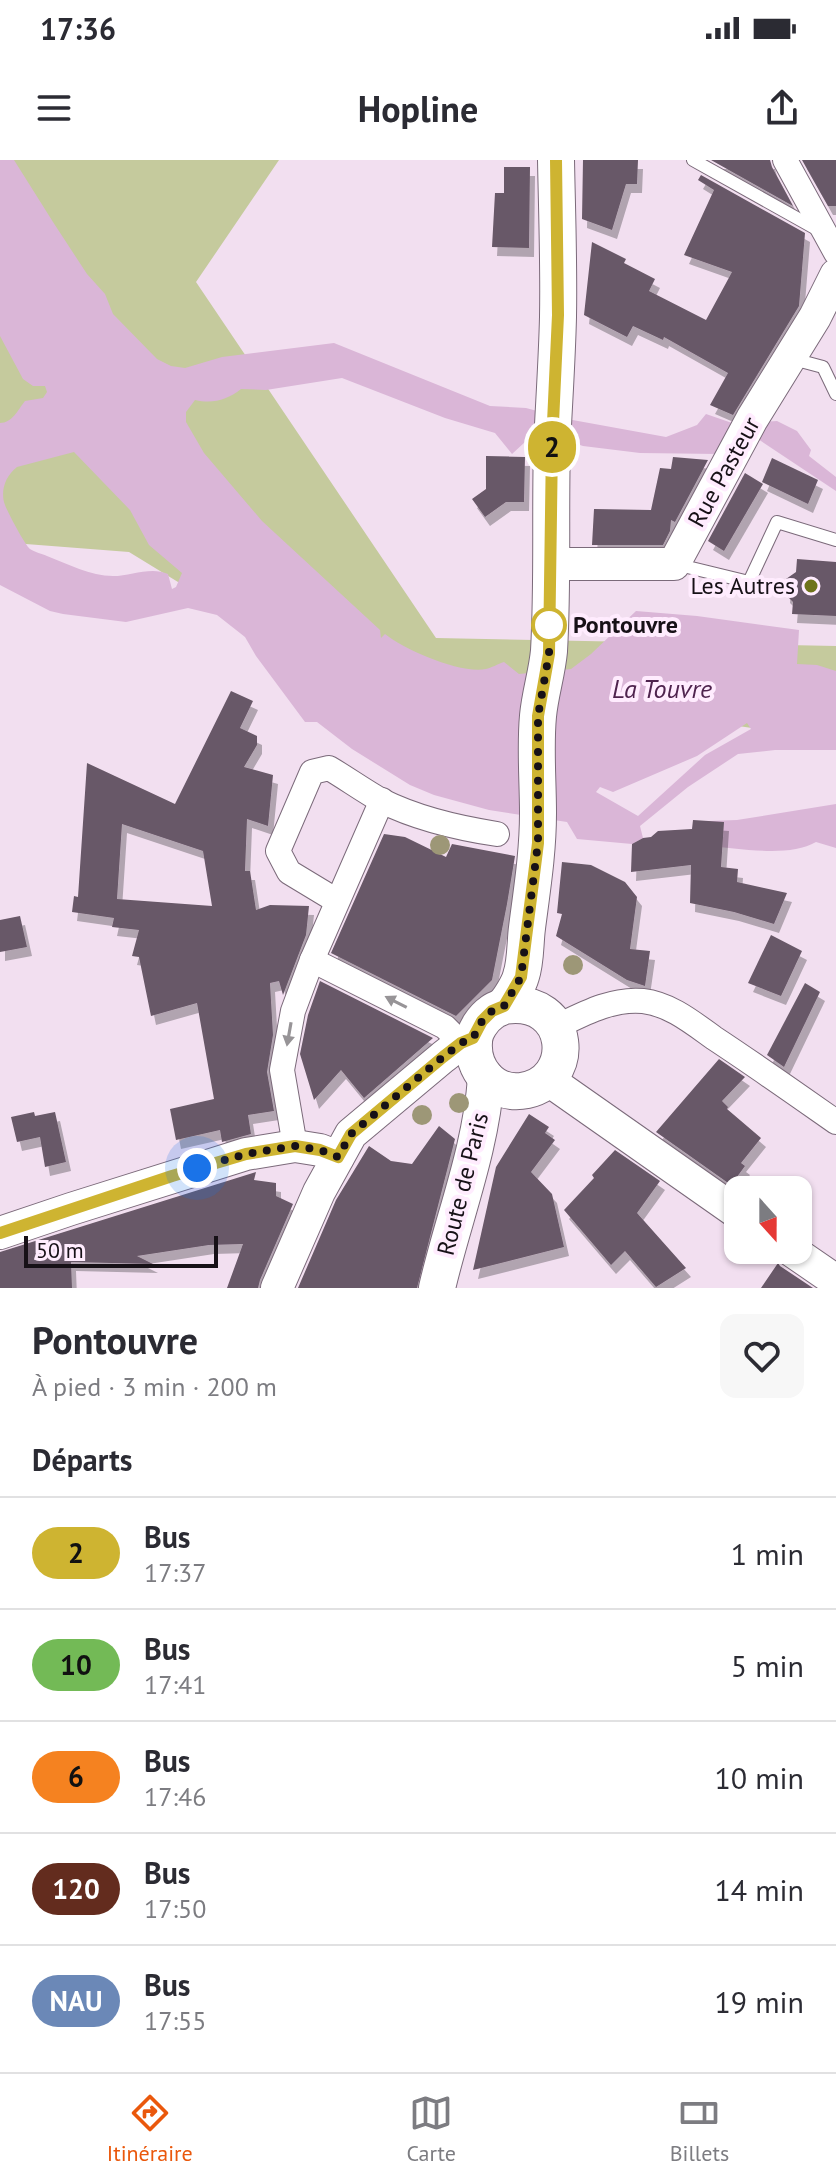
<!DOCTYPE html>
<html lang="fr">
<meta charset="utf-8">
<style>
:root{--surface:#fff;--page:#f7f7f7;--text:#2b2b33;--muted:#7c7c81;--line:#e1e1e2;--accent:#ea580c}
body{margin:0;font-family:"PT Sans",sans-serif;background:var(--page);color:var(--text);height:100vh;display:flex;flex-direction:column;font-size:30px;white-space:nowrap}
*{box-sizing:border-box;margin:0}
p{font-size:26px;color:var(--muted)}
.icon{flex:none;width:44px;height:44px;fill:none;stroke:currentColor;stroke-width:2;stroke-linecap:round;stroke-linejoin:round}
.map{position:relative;height:1128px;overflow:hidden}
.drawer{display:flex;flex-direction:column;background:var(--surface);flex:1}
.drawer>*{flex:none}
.badge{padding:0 16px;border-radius:26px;font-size:28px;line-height:52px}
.needle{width:52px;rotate:159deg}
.fabs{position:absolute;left:724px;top:1016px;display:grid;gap:16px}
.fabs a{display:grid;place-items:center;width:88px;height:88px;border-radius:16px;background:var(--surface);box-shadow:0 2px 6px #0004;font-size:40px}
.scale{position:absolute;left:24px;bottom:20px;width:194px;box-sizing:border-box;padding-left:8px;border:4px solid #171117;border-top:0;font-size:22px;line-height:28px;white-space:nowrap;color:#171117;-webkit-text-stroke:6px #ffecfe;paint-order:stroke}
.you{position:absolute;width:40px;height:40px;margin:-20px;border:6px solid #fff;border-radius:50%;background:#1a73e8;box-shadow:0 0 0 12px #1a73e833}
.map>.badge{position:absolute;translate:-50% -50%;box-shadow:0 0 0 4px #fff}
h2{padding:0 32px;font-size:30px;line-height:72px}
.round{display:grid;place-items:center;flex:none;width:84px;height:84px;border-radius:16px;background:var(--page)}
.headline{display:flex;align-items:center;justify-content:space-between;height:136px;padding:0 32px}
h1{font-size:38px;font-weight:800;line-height:60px}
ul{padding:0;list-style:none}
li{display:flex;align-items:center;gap:24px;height:112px;padding:0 32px;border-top:2px solid var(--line)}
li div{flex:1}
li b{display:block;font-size:30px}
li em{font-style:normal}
li .badge{min-width:88px;font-weight:700;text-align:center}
.status{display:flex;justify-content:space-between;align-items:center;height:56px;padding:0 40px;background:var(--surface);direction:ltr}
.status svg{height:22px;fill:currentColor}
header{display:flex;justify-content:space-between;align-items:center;height:104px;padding:0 32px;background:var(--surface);font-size:36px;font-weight:800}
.tab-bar{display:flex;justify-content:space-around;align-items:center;height:112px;border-top:2px solid var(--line);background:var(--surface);font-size:22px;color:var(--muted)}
.tab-bar a{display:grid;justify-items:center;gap:4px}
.tab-bar .selected{color:var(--accent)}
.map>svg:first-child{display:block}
.green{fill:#c5ca9d}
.water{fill:#dab6d7;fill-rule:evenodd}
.building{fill:#685867;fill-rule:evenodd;filter:url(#shadow)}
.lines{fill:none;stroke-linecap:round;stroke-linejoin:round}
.service-casing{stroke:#7b6a7a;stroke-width:14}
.minor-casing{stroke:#7b6a7a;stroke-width:26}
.tertiary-casing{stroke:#7b6a7a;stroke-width:34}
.secondary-casing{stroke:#7b6a7a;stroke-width:38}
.service{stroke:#fff;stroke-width:12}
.minor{stroke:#fff;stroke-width:24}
.tertiary{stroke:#fff;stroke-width:32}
.secondary{stroke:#fff;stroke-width:36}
.tree{fill:#9d9777}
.oneway{fill:#979497}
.line-casing{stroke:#fff;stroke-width:18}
.line{stroke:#ceb431;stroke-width:12}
.walk{stroke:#171117;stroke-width:8;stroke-dasharray:0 14.4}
.poi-dot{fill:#6e731a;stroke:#ffecfe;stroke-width:3}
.stop-dot{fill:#fff;stroke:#ceb431;stroke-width:4}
.labels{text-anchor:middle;stroke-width:8;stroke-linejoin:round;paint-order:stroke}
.street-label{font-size:24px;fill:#171117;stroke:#ffecfe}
.poi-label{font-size:24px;fill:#171117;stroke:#ffecfe;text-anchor:end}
.stop-label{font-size:24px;font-weight:bold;fill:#171117;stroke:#ffecfe;text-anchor:start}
.water-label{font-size:26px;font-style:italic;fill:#4f234e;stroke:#ffecfe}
</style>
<div class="status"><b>17:36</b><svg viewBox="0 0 49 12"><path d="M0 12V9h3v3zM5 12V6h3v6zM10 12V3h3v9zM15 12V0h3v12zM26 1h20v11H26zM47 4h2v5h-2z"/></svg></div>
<header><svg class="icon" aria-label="menu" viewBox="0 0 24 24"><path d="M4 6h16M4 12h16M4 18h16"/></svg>Hopline<svg class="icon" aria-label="share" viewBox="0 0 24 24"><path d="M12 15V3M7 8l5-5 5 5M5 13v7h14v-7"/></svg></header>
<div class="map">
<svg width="836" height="1128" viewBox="0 0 836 1128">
<defs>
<filter id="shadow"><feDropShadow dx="5" dy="9" stdDeviation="0" flood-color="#0004"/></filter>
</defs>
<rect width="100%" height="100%" fill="#f2dff0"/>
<path class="green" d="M 0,0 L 279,0 L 196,122 L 436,478 L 836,486 L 836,579 L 772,571 L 312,504 L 129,392 L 0,382 Z"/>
<g class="water">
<path d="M 0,0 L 14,0 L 53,62 L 87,114 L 105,134 L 113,154 L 157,199 L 171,206 L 185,208 L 222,197 L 334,183 L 490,246 L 526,248 L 567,259 L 666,277 L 697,265 L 706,254 L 735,264 L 777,261 L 797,271 L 811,290 L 809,296 L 836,317 L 836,331 L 755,277 L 718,294 L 640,293 L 583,286 L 565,280 L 525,282 L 512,294 L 495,273 L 445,258 L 342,218 L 266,230 L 241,229 C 227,240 213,244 195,240 L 186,252 L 186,262 L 204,293 L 262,361 L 380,470 L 381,478 L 385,474 C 405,490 460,514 486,509 C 491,508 498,504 504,502 L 519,514 L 571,509 L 591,494 L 636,451 L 697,456 L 799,470 L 797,504 L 817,505 L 836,511 L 836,590 L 775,590 L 738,594 L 688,627 L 640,666 L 643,678 L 632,684 L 577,679 L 567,662 L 489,650 L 434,635 L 410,625 L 352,589 L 317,562 L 305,562 L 256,496 L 245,477 L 217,455 L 188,448 L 126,462 L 63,454 L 50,451 L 0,425 L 0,263 C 12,263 18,250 25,241 L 43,238 L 47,232 L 45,226 L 33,226 L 23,219 L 0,176 ZM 74,292 L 130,350 L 149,385 L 182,413 L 176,427 L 172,429 L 168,414 C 151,406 131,416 113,416 C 90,416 68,404 47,396 C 43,394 34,392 30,389 C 25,385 8,353 5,345 C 0,332 5,316 17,307 ZM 747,563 L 751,569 L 705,595 L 638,656 L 596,632 L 600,627 L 613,632 L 697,596 Z"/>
<path d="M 836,644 L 836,688 L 816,682 C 789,698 738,688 707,686 L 709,661 L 737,660 Z"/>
</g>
<g class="building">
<path d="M 583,0 L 638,0 L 637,24 L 626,24 L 612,70 L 582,59 Z"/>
<path d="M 711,0 L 770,0 L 772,7 L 793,46 Z"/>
<path d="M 802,0 L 836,0 L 836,46 L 828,46 Z"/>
<path d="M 504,7 L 530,7 L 529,88 L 492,87 L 495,33 L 504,33 Z"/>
<path d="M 701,15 L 805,73 L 799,146 L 733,255 L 710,245 L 728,213 L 664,177 L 663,180 L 633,166 L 627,177 L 584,155 L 592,82 L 626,99 L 624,103 L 655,119 L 649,131 L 706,160 L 732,112 L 684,95 L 714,30 L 698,20 Z"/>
<path d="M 486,296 L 525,297 L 524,342 L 506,342 L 485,357 L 472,339 L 486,329 Z"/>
<path d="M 673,297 L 708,300 L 675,362 L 671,360 L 670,371 L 663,385 L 592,385 L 594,349 L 651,350 L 660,308 L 671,309 Z"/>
<path d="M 772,298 L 818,320 L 808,344 L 762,322 Z"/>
<path d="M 745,313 L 763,324 L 724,391 L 708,381 Z"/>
<path d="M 797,399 L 836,402 L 836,456 L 792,454 L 793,442 L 785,434 L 786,419 L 796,412 Z"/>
<path d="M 231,531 L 253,541 L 240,568 L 257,576 L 257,585 L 244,607 L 273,615 L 268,666 L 247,659 L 245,711 L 250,711 L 256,750 L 270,745 L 309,746 L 306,775 L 283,835 L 279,821 L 270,823 L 273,875 L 267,912 L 274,951 L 248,955 L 251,974 L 222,982 L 220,970 L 176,980 L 170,949 L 214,939 L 197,843 L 151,856 L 139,797 L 132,796 L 139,770 L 112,767 L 114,758 L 72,752 L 74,736 L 78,737 L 87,603 L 175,644 ZM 122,664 L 203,691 L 212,746 L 117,739 Z"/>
<path d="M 693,660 L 724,662 L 721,707 L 738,709 L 737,722 L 787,733 L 774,764 L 734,752 L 690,743 L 691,705 L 631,712 L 632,684 L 643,678 L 651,677 L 658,671 L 692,669 Z"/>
<path d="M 384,674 L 405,677 L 446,697 L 452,684 L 515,696 L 507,744 L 492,820 L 456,856 L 331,793 Z"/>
<path d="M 562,702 L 591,705 L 625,722 L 637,737 L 630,789 L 650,791 L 645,826 L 627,820 L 556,776 L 562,754 L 557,753 Z"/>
<path d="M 20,756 L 27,787 L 0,792 L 0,760 Z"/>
<path d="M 771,775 L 802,791 L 781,836 L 748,823 Z"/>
<path d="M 320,821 L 433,878 L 364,938 L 341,910 L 314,940 L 300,894 L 308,855 Z"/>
<path d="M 805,823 L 820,832 L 784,907 L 767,895 Z"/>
<path d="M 719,899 L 745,917 L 722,941 L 728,947 L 727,949 L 761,978 L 741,1003 L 745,1006 L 731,1025 L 656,972 Z"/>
<path d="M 34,952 L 35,956 L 55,952 L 66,1002 L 45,1007 L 40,977 L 17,982 L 11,957 Z"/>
<path d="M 529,954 L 549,967 L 545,973 L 555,980 L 531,1012 L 552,1034 L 564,1087 L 473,1110 L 496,1007 Z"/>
<path d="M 439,966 L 455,979 L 417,1128 L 298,1128 L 336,1040 L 369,986 L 391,1001 L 412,1004 Z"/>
<path d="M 615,990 L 660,1021 L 637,1053 L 686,1108 L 656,1127 L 625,1091 L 611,1105 L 564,1050 L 594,1018 L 592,1015 Z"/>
<path d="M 256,1012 L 254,1020 L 276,1023 L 276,1036 L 293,1044 L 260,1120 L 258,1128 L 227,1128 L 243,1084 L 209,1085 L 137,1096 L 153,1104 L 71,1102 L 72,1128 L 0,1128 L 0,1092 Z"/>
<path d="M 778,1103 L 780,1106 L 813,1128 L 761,1128 Z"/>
</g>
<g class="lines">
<g class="service-casing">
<g id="service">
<path d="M 693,0 L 820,71"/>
<path d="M 793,199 L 823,207 L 836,234"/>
<path d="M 675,404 L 749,422 L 777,362 L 836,380"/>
</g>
</g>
<g class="minor-casing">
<g id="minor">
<path d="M 785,0 L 836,93"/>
<path d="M 337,741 L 289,712 L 278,691 L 312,612 L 329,608 C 346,618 364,631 382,641 C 418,659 458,668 497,674"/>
<path d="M 312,800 L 445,867 L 461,883"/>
<path d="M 556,867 C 583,854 612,838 643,841 C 670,844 693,863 714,878 C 755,905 796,934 836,962"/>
<path d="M 295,986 L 282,910 L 293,851 L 312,800 L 382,640"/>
</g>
</g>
<g class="tertiary-casing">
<g id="tertiary">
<path d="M 551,404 L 674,404 L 752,259 L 815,157 L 836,115"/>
<path d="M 547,919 L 738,1053"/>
<path d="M 0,1073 L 71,1049 L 246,994 L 295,986 L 320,990 L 338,997"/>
<path d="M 791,1090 L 836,1121"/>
<path d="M 277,1128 L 319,1032 L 351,974 L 443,897 L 461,883 L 473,878"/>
</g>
</g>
<g class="secondary-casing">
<g id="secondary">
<path d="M 504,846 C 573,835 579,924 521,931 C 492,934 472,909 474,882 C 474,871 483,858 492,852 C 495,849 499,849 503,846 C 509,841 519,824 521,816 C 526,801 525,783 527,768 C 532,729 538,692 538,653 C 538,621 535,588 538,556 C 540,534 547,513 549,491 C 553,422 550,353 552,285 C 554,242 557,200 558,157 C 559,105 557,52 556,0"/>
<path d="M 437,1128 C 453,1059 481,990 486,918"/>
</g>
</g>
<use href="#service" class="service"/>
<use href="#minor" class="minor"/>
<use href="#tertiary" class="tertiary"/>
<use href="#secondary" class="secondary"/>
</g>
<g class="tree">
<circle cx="440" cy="685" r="10"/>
<circle cx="573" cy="805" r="10"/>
<circle cx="459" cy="943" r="10"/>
<circle cx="422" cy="955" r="10"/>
</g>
<defs><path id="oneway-solid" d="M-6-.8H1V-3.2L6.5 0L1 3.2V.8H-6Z" transform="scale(2)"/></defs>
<g class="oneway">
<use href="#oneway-solid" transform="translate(396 842) rotate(-153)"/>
<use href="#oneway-solid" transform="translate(289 874) rotate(100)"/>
</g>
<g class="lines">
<g class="line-casing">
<path id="line" d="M 0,1073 L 172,1016 L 246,994 L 295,986 L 320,990 L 338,997 L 351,974 L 443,897 L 461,883 L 473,878 L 482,861 L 492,851 L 504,846 L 521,817 L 538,683 L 538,556 L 549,494 L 552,284 L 558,155 L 556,0"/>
</g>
<use href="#line" class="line"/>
<path class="walk" d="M 197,1008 L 246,994 L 295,986 L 320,990 L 338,997 L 351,974 L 443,897 L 461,883 L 473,878 L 482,861 L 492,851 L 504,846 L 521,817 L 538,683 L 538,556 L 549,494 L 550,460 L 549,465"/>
</g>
<circle class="poi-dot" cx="811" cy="426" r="8"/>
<circle class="stop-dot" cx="549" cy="465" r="16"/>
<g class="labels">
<g class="street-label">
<text transform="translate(724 312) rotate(-61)" y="8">Rue Pasteur</text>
<text transform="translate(463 1024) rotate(-76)" y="8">Route de Paris</text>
</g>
<g class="poi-label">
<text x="795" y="434">Les Autres</text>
</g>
<g class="stop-label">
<text x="573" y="473">Pontouvre</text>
</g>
<g class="water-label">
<text x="662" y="538">La Touvre</text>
</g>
</g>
</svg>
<div class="fabs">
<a><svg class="needle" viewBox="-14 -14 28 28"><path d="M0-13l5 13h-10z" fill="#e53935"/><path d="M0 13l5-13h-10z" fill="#7c7c81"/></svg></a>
</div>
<div class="scale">50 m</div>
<div class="you" style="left:197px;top:1008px"></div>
<b class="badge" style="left:552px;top:287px;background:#ceb431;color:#111">2</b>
</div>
<section class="drawer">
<div class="headline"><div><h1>Pontouvre</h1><p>À pied · 3 min · 200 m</p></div><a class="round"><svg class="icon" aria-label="heart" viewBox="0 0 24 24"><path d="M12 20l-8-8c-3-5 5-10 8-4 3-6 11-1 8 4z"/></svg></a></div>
<h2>Départs</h2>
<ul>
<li><span class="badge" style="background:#ceb431;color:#111">2</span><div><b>Bus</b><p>17:37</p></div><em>1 min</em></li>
<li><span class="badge" style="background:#73ba56;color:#111">10</span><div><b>Bus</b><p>17:41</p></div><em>5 min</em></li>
<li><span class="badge" style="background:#f58220;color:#111">6</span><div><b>Bus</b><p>17:46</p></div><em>10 min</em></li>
<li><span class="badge" style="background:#632c1e;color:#fff">120</span><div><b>Bus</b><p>17:50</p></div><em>14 min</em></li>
<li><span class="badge" style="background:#6b88b7;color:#fff">NAU</span><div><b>Bus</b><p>17:55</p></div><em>19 min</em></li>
</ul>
</section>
<nav class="tab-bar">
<a class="selected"><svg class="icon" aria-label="directions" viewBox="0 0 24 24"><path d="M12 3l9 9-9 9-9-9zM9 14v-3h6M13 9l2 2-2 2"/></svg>Itinéraire</a>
<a><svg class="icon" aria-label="map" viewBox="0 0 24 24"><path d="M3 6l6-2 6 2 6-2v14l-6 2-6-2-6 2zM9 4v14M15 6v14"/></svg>Carte</a>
<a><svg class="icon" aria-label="tickets" viewBox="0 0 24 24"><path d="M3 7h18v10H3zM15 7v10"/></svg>Billets</a>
</nav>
